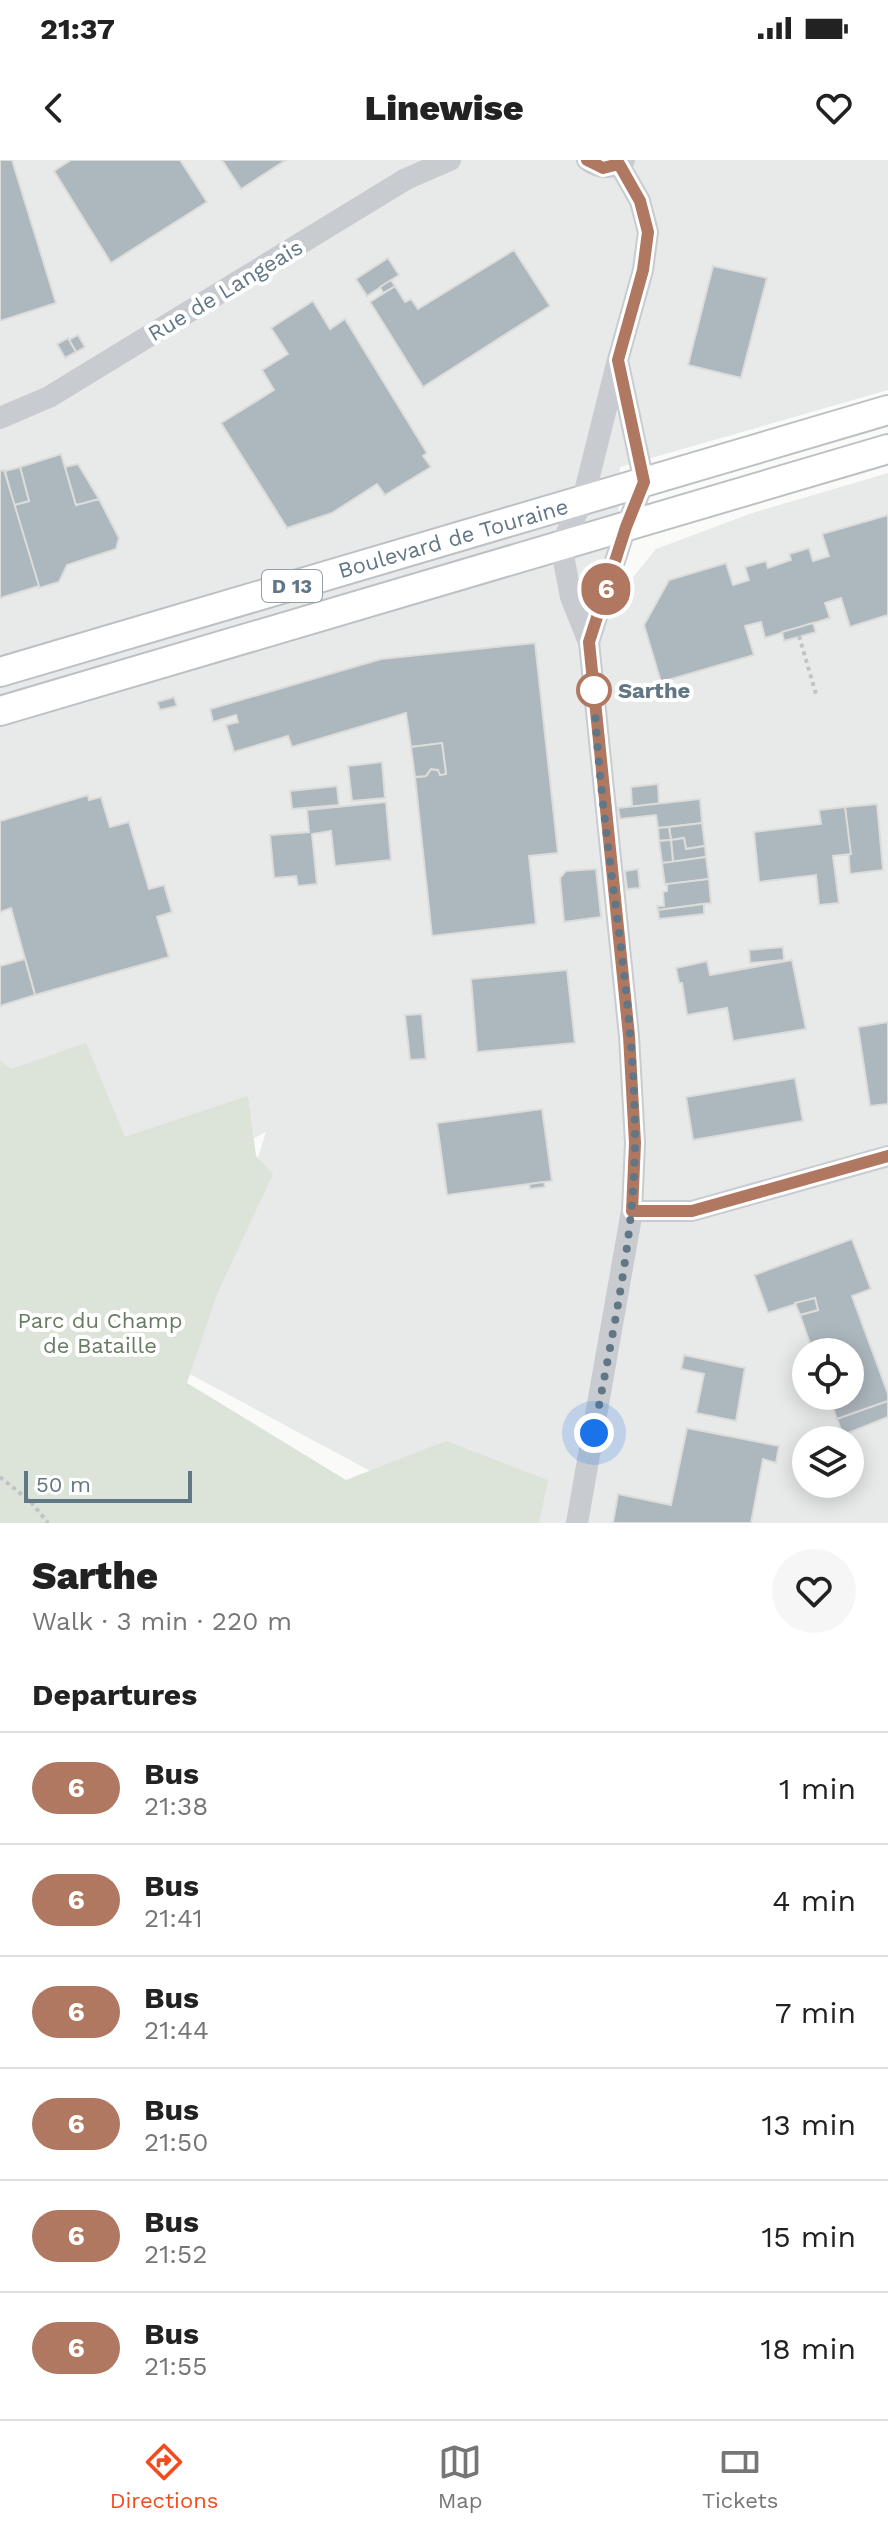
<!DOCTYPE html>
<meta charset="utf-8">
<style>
:root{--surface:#fff;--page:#f6f6f6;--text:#222;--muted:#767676;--line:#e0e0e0;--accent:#f44a1e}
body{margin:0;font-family:"Work Sans",sans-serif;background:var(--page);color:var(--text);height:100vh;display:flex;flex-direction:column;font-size:30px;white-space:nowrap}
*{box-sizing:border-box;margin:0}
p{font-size:26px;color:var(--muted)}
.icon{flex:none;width:44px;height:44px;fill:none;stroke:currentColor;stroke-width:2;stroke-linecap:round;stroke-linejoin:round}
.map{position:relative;height:1363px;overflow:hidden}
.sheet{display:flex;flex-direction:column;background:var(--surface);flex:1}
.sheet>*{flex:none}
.badge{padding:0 16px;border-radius:26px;font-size:28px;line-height:52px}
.controls{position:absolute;left:792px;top:1178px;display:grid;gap:16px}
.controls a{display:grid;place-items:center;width:72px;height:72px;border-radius:50%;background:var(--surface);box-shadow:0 4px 20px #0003;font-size:40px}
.scale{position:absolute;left:24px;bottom:20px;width:168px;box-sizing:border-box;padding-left:8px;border:4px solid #627786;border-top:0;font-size:22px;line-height:28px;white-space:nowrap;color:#627786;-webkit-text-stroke:6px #fff;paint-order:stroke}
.you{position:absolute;width:40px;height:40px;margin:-20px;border:6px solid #fff;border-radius:50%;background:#1a73e8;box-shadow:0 0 0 12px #1a73e833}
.map>.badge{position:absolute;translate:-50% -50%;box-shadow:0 0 0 4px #fff}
h2{padding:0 32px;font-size:30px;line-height:72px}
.round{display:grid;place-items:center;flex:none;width:84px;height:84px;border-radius:42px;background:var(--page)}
.headline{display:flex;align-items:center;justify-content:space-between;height:136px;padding:0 32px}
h1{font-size:38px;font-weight:800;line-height:60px}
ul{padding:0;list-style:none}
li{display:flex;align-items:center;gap:24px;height:112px;padding:0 32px;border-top:2px solid var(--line)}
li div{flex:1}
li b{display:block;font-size:30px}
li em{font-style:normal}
li .badge{min-width:88px;font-weight:700;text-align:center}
.status{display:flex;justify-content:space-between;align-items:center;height:56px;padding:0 40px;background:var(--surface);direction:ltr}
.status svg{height:22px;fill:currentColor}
header{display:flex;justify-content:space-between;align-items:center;height:104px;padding:0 32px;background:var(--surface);font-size:36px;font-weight:800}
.tab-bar{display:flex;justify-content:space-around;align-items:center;height:112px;border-top:2px solid var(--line);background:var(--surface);font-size:22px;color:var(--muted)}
.tab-bar a{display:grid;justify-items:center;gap:4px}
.tab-bar .active{color:var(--accent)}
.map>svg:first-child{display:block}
.built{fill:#e8e9e9;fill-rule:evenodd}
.green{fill:#dce3d8}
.building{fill:#adb7be;stroke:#dcdcda;stroke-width:2}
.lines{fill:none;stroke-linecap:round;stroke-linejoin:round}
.major-casing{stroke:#bdc1c5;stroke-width:32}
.path{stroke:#c1c4c6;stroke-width:4;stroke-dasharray:4 4;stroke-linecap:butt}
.minor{stroke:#c8ccd0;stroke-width:22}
.major{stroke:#fff;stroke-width:28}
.line-casing{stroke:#fff;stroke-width:18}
.line{stroke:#b07761;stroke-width:12}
.walk{stroke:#627786;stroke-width:8;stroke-dasharray:0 14.4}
.stop-dot{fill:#fff;stroke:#b07761;stroke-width:4}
.labels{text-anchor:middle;stroke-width:8;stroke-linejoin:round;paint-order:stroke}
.shield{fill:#fff;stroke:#91a0aa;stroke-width:2}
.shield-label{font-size:20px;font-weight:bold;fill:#627786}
.street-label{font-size:22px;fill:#627786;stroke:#fff}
.stop-label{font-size:22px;font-weight:bold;fill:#627786;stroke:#fff;text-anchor:start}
.park-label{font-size:22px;fill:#677c62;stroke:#fff}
</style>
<div class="status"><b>21:37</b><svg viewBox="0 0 49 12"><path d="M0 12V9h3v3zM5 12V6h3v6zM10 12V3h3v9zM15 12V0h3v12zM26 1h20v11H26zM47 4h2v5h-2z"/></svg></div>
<header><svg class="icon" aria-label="back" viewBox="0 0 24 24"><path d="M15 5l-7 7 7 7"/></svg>Linewise<svg class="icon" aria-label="heart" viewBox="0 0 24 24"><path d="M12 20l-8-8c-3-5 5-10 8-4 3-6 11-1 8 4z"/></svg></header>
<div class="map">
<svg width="888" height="1363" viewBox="0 0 888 1363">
<rect width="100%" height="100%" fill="#fafaf8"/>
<path class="built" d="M 0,0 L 888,0 L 888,230 L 620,307 L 616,438 L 656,389 L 752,353 L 888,313 L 888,1363 L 467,1363 L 190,1214 L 266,972 L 0,1111 ZM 806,1192 L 850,1192 L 850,1236 L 806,1236 ZM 806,1280 L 850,1280 L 850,1324 L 806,1324 Z"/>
<path class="green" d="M 86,883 L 125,977 L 248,936 L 256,996 L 273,1014 L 217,1134 L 187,1223 L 346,1320 L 446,1281 L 548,1320 L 539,1363 L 0,1363 L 0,900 L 11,909 Z"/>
<g class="building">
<path d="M 0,0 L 12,0 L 56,143 L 0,161 Z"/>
<path d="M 71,0 L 180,0 L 207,42 L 111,103 L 54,11 Z"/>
<path d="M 222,0 L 286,0 L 241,29 Z"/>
<path d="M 514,90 L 550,146 L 423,227 L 370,142 L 395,126 L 405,142 L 411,139 L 418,149 Z"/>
<path d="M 388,98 L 399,115 L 367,136 L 356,119 Z"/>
<path d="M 713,106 L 767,118 L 741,218 L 688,205 Z"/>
<path d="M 391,120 L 395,126 L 383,133 L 380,127 Z"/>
<path d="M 313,141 L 330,169 L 345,159 L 427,293 L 423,296 L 431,307 L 385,335 L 377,324 L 332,353 L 287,368 L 221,263 L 274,230 L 262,210 L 288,194 L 271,168 Z"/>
<path d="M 78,175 L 85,187 L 76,192 L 69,180 Z"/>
<path d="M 68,178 L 76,192 L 65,198 L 57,184 Z"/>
<path d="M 61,294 L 76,345 L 99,339 L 119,378 L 116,389 L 67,405 L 59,422 L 39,428 L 14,345 L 29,341 L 20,307 Z"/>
<path d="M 78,304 L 99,339 L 76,345 L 65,307 Z"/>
<path d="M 20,307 L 29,341 L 14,345 L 5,311 Z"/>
<path d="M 4,310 L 39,426 L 0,438 L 0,311 Z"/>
<path d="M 888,355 L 888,455 L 850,467 L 841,438 L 825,443 L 830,458 L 765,478 L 761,462 L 745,466 L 754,495 L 661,522 L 644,465 L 669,420 L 726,403 L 733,425 L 749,420 L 745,407 L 766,401 L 768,408 L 791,400 L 789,394 L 809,388 L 813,401 L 829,396 L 822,374 Z"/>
<path d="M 813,463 L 816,472 L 784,481 L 782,472 Z"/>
<path d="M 535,483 L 558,693 L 529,696 L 536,764 L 432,776 L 415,617 L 426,616 L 431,609 L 438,610 L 440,615 L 446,614 L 442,583 L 411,587 L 406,553 L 292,587 L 288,576 L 234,592 L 226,565 L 238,562 L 236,555 L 213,562 L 210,549 L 381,499 Z"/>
<path d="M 174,537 L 177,546 L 160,550 L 157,542 Z"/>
<path d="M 442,583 L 446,614 L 440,615 L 438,610 L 431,609 L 426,616 L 415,617 L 411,587 Z"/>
<path d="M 382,602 L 385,638 L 352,641 L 348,606 Z"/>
<path d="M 658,624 L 659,644 L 632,647 L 631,627 Z"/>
<path d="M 337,626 L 339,645 L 292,649 L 290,631 Z"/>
<path d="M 88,635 L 89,640 L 101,637 L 110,667 L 129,662 L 149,729 L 164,725 L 172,752 L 157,757 L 169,797 L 35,835 L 11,748 L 0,752 L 0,661 Z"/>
<path d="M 700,639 L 702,663 L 658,668 L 656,655 L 620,659 L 618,648 Z"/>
<path d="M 386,642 L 391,700 L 335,706 L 331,671 L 312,674 L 317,724 L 298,726 L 296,716 L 274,718 L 270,675 L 309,672 L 307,650 Z"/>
<path d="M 877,644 L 883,710 L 850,714 L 845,647 Z"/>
<path d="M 845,647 L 851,694 L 833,696 L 839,743 L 819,745 L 816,715 L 759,722 L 754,672 L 821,664 L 819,650 Z"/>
<path d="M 702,663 L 705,686 L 686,689 L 684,678 L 671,680 L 669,667 Z"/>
<path d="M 669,667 L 671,680 L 659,681 L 658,668 Z"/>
<path d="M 684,678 L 686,689 L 705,686 L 706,697 L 673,702 L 671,680 Z"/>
<path d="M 671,680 L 673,702 L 662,703 L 659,681 Z"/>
<path d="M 706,697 L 709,719 L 665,725 L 662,703 Z"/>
<path d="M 596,709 L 601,757 L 564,762 L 560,718 L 566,711 Z"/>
<path d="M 638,709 L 640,728 L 627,729 L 625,711 Z"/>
<path d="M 709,719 L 711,743 L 658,750 L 657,746 L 664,746 L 663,732 L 667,731 L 667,724 Z"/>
<path d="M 704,744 L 704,754 L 659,759 L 658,750 Z"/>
<path d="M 783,787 L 784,800 L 750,803 L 749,790 Z"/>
<path d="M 25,799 L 35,835 L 0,846 L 0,806 Z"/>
<path d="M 792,800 L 806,869 L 733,881 L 727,848 L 687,855 L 682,823 L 679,823 L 676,808 L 707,801 L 710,815 Z"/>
<path d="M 567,810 L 575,883 L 477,892 L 471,819 Z"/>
<path d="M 422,854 L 426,899 L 410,900 L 405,855 Z"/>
<path d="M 888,862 L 888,944 L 870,946 L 858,867 Z"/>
<path d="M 795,918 L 803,961 L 693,980 L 686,937 Z"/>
<path d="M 542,949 L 552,1021 L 447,1035 L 437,963 Z"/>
<path d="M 544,1022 L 545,1027 L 530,1029 L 529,1024 Z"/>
<path d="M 852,1079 L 871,1129 L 852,1136 L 888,1234 L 888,1241 L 837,1259 L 829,1236 L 850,1236 L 850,1192 L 813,1192 L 800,1155 L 818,1150 L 815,1138 L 768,1153 L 754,1115 Z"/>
<path d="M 815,1138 L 818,1150 L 800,1155 L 795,1143 Z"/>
<path d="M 684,1195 L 745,1208 L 736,1261 L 696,1253 L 704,1214 L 681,1209 Z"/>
<path d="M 888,1241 L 888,1257 L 843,1275 L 837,1259 Z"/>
<path d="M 687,1268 L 779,1286 L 776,1303 L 763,1299 L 751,1363 L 613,1363 L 618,1334 L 671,1345 Z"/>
</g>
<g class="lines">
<g class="major-casing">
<g id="major">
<path d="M 0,512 L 888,250"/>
<path d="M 0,551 L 888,289"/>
</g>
</g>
<g class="path">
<path d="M 799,476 L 816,534"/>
<path d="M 0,1317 L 31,1342 L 48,1363"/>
</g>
<g class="minor">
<path d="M 587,0 C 599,9 612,10 624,0"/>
<path d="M 0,258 L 49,237 L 406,19 L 450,0"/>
<path d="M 589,482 L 626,367 L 644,322 L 619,205"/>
<path d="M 632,1051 L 692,1051 L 888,996"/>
<path d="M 577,1363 L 632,1051 L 635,983 L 629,876 L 589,482 L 571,437 L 561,385 L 583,340 L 618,200 L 643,110 L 648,72 L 640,41 L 619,4"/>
</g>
<use href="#major" class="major"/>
</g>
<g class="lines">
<g class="line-casing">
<path id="line" d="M 587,0 L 603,8 L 619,4 L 640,41 L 648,72 L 643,110 L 618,200 L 644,322 L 626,367 L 589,482 L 629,876 L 635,983 L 632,1051 L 692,1051 L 888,996"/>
</g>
<use href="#line" class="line"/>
<path class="walk" d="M 594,1273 C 611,1178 634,1082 635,985 C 636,833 600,682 594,530"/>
</g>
<circle class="stop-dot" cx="594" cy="530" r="16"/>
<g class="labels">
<rect class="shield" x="262" y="410" width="60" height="32" rx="6"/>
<g class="shield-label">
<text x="292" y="433">D 13</text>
</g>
<g class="street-label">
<text transform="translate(225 130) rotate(-31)" y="8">Rue de Langeais</text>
<text transform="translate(453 378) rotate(-16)" y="8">Boulevard de Touraine</text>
</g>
<g class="stop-label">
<text x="618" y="538">Sarthe</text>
</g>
<g class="park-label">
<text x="100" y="1168">Parc du Champ<tspan x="100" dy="25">de Bataille</tspan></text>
</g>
</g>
</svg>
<div class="controls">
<a><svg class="icon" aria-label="locate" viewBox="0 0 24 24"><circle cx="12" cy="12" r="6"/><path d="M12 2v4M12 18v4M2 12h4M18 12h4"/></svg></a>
<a><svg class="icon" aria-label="layers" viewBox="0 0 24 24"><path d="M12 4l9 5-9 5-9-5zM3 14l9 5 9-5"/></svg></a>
</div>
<div class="scale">50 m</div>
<div class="you" style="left:594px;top:1273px"></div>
<b class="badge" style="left:606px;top:429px;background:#b07761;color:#fff">6</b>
</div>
<section class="sheet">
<div class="headline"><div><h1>Sarthe</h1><p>Walk · 3 min · 220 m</p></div><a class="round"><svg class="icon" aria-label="heart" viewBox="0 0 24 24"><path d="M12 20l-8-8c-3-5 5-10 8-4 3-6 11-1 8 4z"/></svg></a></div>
<h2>Departures</h2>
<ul>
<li><span class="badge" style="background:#b07761;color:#fff">6</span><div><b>Bus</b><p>21:38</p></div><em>1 min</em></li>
<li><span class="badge" style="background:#b07761;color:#fff">6</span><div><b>Bus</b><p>21:41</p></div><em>4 min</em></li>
<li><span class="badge" style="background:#b07761;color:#fff">6</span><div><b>Bus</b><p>21:44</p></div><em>7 min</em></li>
<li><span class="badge" style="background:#b07761;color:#fff">6</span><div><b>Bus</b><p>21:50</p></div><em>13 min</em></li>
<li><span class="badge" style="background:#b07761;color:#fff">6</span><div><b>Bus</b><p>21:52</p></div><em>15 min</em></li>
<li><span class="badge" style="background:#b07761;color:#fff">6</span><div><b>Bus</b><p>21:55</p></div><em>18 min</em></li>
</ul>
</section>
<nav class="tab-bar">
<a class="active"><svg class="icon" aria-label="directions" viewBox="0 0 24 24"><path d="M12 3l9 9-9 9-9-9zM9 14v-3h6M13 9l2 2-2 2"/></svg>Directions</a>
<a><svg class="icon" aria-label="map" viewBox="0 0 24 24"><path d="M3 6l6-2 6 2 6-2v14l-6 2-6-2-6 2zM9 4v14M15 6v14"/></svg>Map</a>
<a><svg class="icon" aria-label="tickets" viewBox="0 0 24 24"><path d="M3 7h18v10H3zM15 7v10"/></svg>Tickets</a>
</nav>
